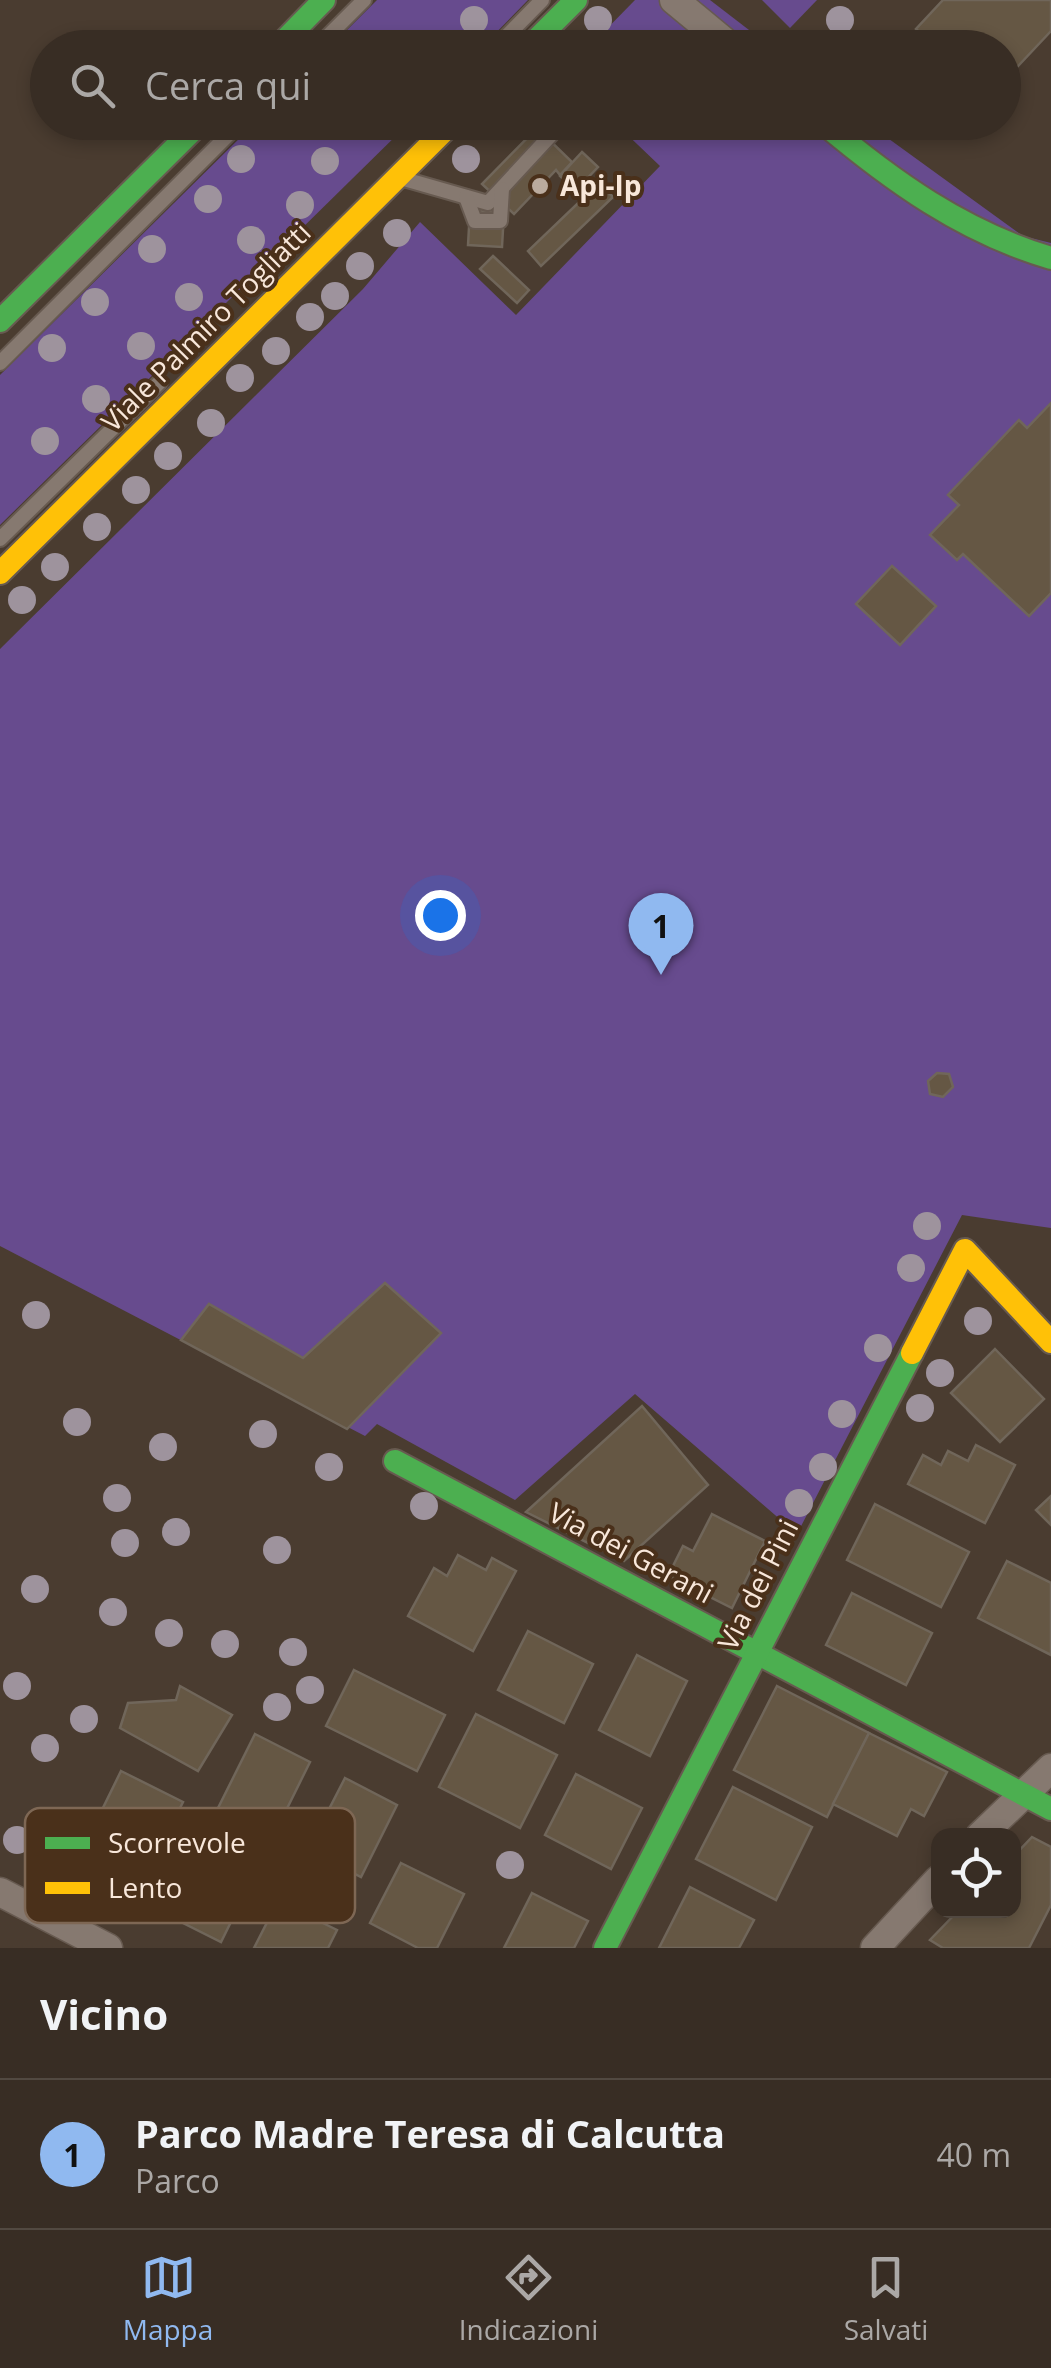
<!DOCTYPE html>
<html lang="it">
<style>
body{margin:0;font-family:"Open Sans",sans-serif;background:#433931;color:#f1f3f6}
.controls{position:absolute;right:30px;bottom:30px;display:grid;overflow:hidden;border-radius:20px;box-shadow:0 5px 15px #0003}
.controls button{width:90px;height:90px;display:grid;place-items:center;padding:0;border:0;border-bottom:2px solid #524941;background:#382d24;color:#f1f3f6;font:50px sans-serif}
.you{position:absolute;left:440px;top:915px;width:35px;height:35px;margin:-25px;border:8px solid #fff;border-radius:50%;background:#1a73e8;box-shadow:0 0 0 15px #1a73e833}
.badge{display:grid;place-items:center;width:65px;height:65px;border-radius:50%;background:#90b9f0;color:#111;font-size:32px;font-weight:700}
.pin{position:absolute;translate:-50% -82px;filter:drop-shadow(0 2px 5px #0008)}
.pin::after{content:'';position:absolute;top:52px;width:35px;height:30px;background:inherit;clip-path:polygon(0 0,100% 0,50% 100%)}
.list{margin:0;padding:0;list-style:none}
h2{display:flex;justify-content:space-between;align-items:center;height:130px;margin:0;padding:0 40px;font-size:42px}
h2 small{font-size:32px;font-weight:400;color:#aba8a6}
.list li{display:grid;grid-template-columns:65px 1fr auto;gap:30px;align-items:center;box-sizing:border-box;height:150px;padding:0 40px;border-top:2px solid #524941}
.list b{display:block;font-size:38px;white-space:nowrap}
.list p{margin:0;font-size:32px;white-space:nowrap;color:#aba8a6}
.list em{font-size:32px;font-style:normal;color:#aba8a6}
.icon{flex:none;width:55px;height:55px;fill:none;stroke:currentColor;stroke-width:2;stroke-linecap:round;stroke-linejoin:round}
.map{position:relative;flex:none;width:1051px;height:1948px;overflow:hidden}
.search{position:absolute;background:#382d24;box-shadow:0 5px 15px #0003;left:30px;right:30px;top:30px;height:110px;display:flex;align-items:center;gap:25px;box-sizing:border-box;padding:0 35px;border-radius:55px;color:#aba8a6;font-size:38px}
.sheet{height:280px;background:#382d24}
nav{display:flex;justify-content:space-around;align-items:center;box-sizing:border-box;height:140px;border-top:2px solid #524941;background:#382d24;font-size:28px;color:#aba8a6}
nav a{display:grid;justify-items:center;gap:5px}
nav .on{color:#90b9f0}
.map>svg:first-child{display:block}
.green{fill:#674b8e}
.building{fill:#655744;stroke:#70665a;stroke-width:2.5}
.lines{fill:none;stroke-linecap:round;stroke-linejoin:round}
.lane-casing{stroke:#675a50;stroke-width:18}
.street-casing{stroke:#675a50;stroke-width:31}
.fast-casing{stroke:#675a50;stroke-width:26}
.slow-casing{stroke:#675a50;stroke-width:26}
.lane{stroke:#867970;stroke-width:14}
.street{stroke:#867970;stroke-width:28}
.fast{stroke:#4caf50;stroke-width:22}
.slow{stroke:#ffc107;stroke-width:22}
.tree{fill:#9e939d}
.poi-dot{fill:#bbab9e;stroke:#4a301a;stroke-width:4}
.labels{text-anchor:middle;stroke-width:8;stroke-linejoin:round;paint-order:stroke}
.poi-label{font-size:28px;font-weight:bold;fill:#f8e7da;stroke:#4a301a;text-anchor:start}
.street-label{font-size:28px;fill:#f8e7da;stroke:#4a301a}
.key{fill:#4a301a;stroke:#7e6754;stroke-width:2.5}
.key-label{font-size:28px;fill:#f8e7da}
</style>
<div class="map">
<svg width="1051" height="1948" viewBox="0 0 1051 1948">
<rect width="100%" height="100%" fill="#4a3c30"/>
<g class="green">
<path d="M377,0H528L482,47H330Z"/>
<path d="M635,0H710L771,47L588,48Z"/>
<path d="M762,0H817L790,28Z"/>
<path d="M255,123H409L0,525V375Z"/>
<path d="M615,123H867L1023,236L1051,243V1228L962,1215L797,1534L635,1394L515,1500L377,1424L365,1436L0,1246V649L363,289L420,222L516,315L660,166Z"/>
</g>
<g class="building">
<path d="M943,0H1051V31L1004,81V48H936L916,29Z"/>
<path d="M537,128L572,162L560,175L556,170L514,214L482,184Z"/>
<path d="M582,152L598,167L575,191L560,176Z"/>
<path d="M599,183L613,197L541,266L528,251Z"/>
<path d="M470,210L504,212L502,247L468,245Z"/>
<path d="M493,256L529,290L517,303L480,269Z"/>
<path d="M1051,403V593L1029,616L963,554L957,560L930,535L959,505L948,495L1019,420L1027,428Z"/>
<path d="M892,566L936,606L900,645L856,604Z"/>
<path d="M937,1073L949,1074L953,1087L943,1097L930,1094L928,1081Z"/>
<path d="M385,1283L441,1333L347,1429L181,1340L209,1304L303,1358Z"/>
<path d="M995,1349L1044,1399L1000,1442L951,1393Z"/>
<path d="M642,1406L708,1485L624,1561L526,1512Z"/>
<path d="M976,1445L1015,1465L985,1523L908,1484L923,1455L941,1465L948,1451L968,1461Z"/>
<path d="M1051,1496V1525L1036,1510Z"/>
<path d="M875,1504L969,1552L941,1607L847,1560Z"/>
<path d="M712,1514L765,1541L732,1608L668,1576L683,1546L693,1551Z"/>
<path d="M458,1555L486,1570L492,1558L516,1571L473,1651L408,1616L434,1568L447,1576Z"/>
<path d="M1007,1561L1051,1583V1655L978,1618Z"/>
<path d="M852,1593L932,1633L906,1685L826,1645Z"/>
<path d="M528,1631L593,1664L564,1723L498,1690Z"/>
<path d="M637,1655L687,1681L650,1756L599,1730Z"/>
<path d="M354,1670L445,1715L417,1771L326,1726Z"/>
<path d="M180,1686L232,1715L198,1771L120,1728L128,1703L176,1700Z"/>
<path d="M777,1686L869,1733L827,1817L734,1770Z"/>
<path d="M476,1714L557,1755L520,1828L439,1787Z"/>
<path d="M869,1733L947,1772L924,1816L911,1809L897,1836L833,1804Z"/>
<path d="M255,1734L310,1762L221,1942L165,1914Z"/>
<path d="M121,1771L183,1802L137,1894L76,1863Z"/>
<path d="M576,1774L642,1808L611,1869L545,1835Z"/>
<path d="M345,1778L397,1805L361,1877L308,1850Z"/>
<path d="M733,1787L812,1827L776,1900L696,1859Z"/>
<path d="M1032,1837L1051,1847V1905L1029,1948H943L930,1940L959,1910H1014V1856Z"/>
<path d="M401,1863L464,1894L437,1948H418L370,1923Z"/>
<path d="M690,1887L754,1920L739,1948H659Z"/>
<path d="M532,1893L588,1921L574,1948H504Z"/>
<path d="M278,1901L337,1930L328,1948H254Z"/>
</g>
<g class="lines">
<defs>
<g id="lane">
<path d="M316,48L364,0"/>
<path d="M495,48L542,0"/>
<path d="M404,179L488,203L563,122"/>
<path d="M466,197L475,221H500L502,189"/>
<path d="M0,363L241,122"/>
<path d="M0,539L160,382"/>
</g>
<g id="street">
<path d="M674,0L732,48"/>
<path d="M980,1836L1051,1768"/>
<path d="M0,1892L108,1948"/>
<path d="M875,1948L938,1880"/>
</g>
<g id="fast">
<path d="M277,48L324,0"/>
<path d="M528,48L576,0"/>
<path d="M822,122C892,181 963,232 1051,258"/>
<path d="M0,321L201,122"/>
<path d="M395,1461L1051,1809"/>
<path d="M605,1948L912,1353"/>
</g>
<g id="slow">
<path d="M0,573L453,122"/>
<path d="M912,1353L965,1250L1051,1342"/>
</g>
</defs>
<use href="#lane" class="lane-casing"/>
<use href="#street" class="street-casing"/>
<use href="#fast" class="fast-casing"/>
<use href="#slow" class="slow-casing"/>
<use href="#lane" class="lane"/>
<use href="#street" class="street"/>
<use href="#fast" class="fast"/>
<use href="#slow" class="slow"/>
</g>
<g class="tree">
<circle cx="474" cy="20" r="14"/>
<circle cx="598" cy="20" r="14"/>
<circle cx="840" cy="20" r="14"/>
<circle cx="241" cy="159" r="14"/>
<circle cx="466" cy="159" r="14"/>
<circle cx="325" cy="161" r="14"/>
<circle cx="208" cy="199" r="14"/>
<circle cx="300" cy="205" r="14"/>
<circle cx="397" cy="233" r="14"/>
<circle cx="251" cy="240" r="14"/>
<circle cx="152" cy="249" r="14"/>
<circle cx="360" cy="266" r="14"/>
<circle cx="335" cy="296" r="14"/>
<circle cx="189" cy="297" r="14"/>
<circle cx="95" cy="302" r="14"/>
<circle cx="310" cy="317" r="14"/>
<circle cx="141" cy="346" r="14"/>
<circle cx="52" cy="348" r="14"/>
<circle cx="276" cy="351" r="14"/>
<circle cx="240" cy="378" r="14"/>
<circle cx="96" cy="399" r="14"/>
<circle cx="211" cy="423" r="14"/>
<circle cx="45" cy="441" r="14"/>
<circle cx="168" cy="456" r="14"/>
<circle cx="136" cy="490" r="14"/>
<circle cx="97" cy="527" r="14"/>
<circle cx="55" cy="567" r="14"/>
<circle cx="22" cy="600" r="14"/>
<circle cx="927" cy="1226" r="14"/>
<circle cx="911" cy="1268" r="14"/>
<circle cx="36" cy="1315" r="14"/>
<circle cx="978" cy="1321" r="14"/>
<circle cx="878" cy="1348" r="14"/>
<circle cx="940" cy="1373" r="14"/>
<circle cx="920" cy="1408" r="14"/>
<circle cx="842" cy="1414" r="14"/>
<circle cx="77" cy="1422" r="14"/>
<circle cx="263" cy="1434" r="14"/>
<circle cx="163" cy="1447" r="14"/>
<circle cx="329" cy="1467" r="14"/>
<circle cx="823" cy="1467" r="14"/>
<circle cx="117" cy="1498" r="14"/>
<circle cx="799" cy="1503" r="14"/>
<circle cx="424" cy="1506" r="14"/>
<circle cx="176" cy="1532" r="14"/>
<circle cx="125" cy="1543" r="14"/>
<circle cx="277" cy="1550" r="14"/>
<circle cx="35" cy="1589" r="14"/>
<circle cx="113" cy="1612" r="14"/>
<circle cx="169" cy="1633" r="14"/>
<circle cx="225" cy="1644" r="14"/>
<circle cx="293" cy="1652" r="14"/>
<circle cx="17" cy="1686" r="14"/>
<circle cx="310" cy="1690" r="14"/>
<circle cx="277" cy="1707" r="14"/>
<circle cx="84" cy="1719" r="14"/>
<circle cx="45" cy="1748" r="14"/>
<circle cx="17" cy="1840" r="14"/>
<circle cx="510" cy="1865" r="14"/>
</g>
<circle class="poi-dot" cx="540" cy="186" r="10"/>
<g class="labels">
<g class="poi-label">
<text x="560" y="196">Api-Ip</text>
</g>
<g class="street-label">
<text transform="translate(206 327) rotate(-45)" y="10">Viale Palmiro Togliatti</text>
<text transform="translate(631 1553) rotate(28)" y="10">Via dei Gerani</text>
<text transform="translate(758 1585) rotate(-63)" y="10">Via dei Pini</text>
</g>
</g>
<rect x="25" y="1808" width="330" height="115" rx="15" class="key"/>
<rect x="45" y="1837" width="45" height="12" fill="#4caf50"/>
<rect x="45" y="1882" width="45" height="12" fill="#ffc107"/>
<g class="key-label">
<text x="108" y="1853">Scorrevole</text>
<text x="108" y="1898">Lento</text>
</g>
</svg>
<div class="controls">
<button><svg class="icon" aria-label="locate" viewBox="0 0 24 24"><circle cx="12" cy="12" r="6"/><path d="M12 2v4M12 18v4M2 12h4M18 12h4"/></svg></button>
</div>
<div class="you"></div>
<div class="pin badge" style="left:661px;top:975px">1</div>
<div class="search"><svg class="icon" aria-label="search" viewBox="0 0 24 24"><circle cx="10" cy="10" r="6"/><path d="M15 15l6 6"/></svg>Cerca qui</div>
</div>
<section class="sheet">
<h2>Vicino<small></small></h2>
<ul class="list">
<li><span class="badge">1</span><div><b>Parco Madre Teresa di Calcutta</b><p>Parco</p></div><em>40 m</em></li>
</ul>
</section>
<nav>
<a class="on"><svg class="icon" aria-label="map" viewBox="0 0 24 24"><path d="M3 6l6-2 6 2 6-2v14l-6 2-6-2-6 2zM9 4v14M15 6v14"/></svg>Mappa</a>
<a><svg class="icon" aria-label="directions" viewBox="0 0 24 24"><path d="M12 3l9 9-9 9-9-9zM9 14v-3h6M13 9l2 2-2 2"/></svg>Indicazioni</a>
<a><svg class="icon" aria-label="saved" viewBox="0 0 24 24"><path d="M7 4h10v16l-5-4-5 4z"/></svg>Salvati</a>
</nav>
